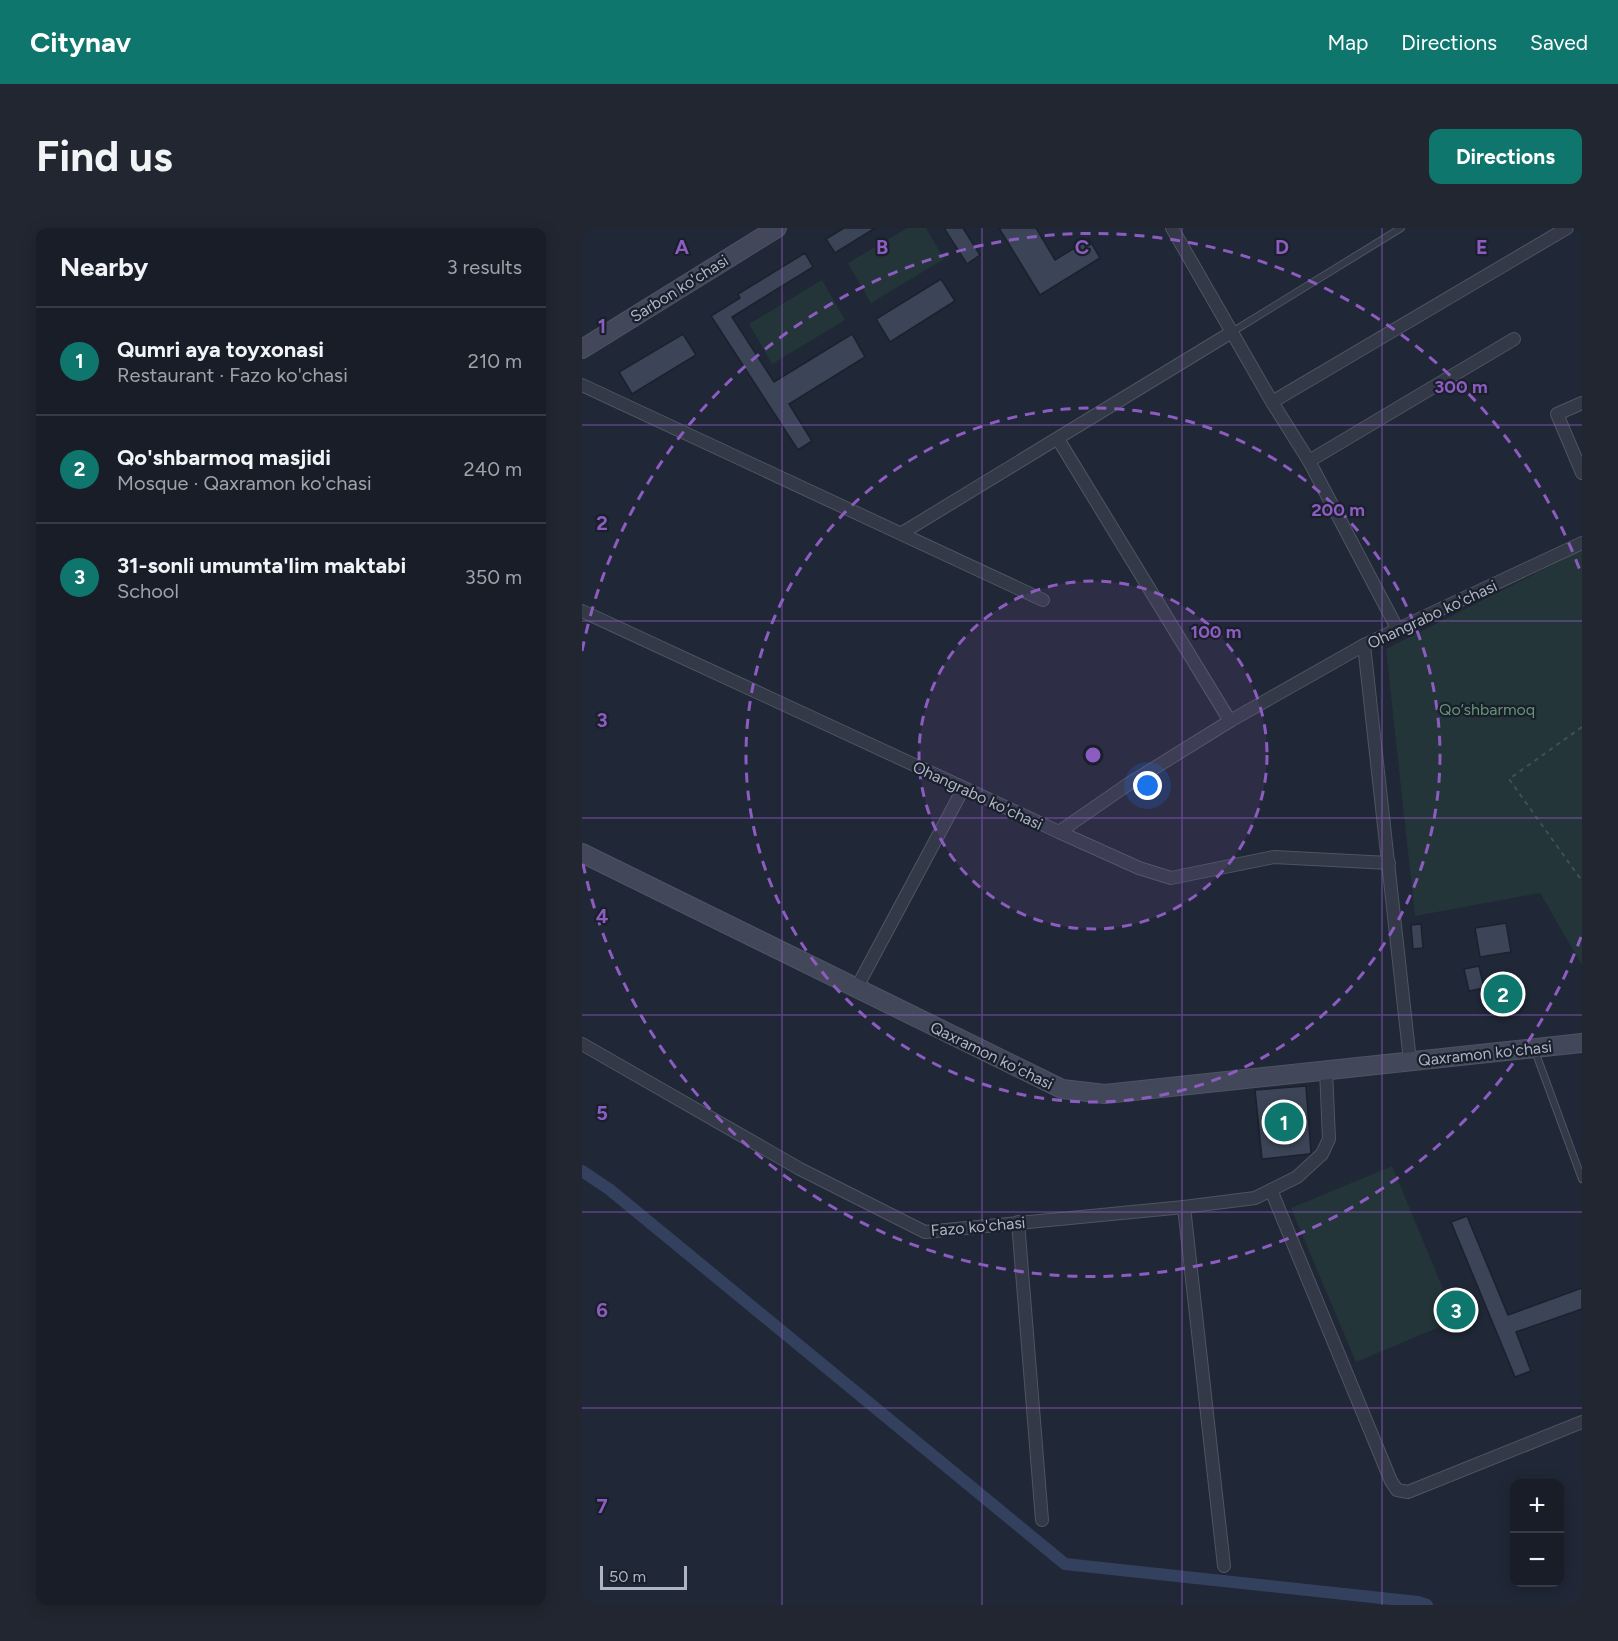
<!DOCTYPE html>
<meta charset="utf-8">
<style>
body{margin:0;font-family:Figtree,sans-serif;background:#212630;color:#f1f3f6}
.controls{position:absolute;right:18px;bottom:18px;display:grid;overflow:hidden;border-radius:12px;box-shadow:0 3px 15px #0003}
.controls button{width:54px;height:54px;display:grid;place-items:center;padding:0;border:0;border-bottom:2px solid #363b45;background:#181d28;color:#f1f3f6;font:30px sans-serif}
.scale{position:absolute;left:18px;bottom:15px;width:87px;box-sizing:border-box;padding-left:6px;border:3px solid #aeb4c4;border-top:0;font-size:16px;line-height:21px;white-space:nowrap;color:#aeb4c4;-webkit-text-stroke:4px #191f2b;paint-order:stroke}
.you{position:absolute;left:566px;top:558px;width:21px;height:21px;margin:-15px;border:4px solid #fff;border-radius:50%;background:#1a73e8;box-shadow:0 0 0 9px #1a73e833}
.badge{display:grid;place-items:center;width:39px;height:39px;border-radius:50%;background:#0f766e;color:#fff;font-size:20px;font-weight:700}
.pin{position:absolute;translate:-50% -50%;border:3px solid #fff;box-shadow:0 2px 6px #0006}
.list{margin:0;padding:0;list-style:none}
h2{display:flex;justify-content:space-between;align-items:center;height:78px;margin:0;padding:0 24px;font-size:26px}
h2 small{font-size:20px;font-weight:400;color:#9fa2a8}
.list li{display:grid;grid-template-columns:39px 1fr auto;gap:18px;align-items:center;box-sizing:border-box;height:108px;padding:0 24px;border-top:2px solid #363b45}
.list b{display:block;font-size:22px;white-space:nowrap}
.list p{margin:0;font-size:20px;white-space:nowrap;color:#9fa2a8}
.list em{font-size:20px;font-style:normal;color:#9fa2a8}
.map{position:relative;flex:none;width:1000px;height:1377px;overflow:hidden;border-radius:12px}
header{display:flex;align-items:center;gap:36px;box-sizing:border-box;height:84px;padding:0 30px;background:#0f766e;color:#fff}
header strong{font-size:28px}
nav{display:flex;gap:33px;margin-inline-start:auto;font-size:21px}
.intro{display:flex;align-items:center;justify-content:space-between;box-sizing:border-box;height:144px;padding:0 36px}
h1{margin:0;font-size:42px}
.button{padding:15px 27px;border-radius:12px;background:#0f766e;color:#fff;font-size:21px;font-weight:700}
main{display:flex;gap:36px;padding:0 36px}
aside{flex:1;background:#181d28;border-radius:12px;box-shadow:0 3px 15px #0003}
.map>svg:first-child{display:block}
.green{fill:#233539}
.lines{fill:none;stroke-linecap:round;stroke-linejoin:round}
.canal{stroke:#34415e;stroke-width:12}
.building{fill:#3c4557;stroke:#1b212d;stroke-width:1.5}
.lane-casing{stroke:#4e5462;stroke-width:8}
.street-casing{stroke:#4e5462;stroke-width:14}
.secondary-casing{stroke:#4e5462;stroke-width:20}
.path{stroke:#3f5055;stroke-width:2;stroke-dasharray:4.5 4.5;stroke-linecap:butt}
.lane{stroke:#333947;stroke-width:6}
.street{stroke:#333947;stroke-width:12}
.secondary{stroke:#42485a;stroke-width:18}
.grid{fill:none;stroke:#8d5cc1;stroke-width:1.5;stroke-opacity:0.55}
.ring{fill:none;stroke:#8d5cc1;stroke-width:3;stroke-dasharray:10 8}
.labels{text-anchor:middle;stroke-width:4.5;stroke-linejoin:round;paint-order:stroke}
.street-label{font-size:16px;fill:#aeb4c4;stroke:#191f2b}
.park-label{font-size:16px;fill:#669475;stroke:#191f2b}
.grid-label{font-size:20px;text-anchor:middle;font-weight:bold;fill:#8d5cc1;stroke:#191f2b;stroke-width:4.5;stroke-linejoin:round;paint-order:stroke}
.centre{fill:#8d5cc1;stroke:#191f2b;stroke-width:3}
.ring-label{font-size:18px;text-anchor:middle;font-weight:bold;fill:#8d5cc1;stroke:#191f2b;stroke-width:4.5;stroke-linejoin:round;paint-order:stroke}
</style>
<header>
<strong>Citynav</strong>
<nav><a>Map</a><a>Directions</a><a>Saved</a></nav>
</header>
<div class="intro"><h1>Find us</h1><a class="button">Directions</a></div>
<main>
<aside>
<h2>Nearby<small>3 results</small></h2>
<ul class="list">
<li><span class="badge">1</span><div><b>Qumri aya toyxonasi</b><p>Restaurant · Fazo ko'chasi</p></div><em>210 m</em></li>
<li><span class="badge">2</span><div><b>Qo'shbarmoq masjidi</b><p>Mosque · Qaxramon ko'chasi</p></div><em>240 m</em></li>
<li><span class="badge">3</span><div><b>31-sonli umumta'lim maktabi</b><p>School</p></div><em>350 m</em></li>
</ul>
</aside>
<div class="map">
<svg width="1000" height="1377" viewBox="0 0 1000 1377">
<rect width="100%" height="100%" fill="#202736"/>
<g class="green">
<path d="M325,0H344L362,31L289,75L266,35Z"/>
<path d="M240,52L263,92L190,136L167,96Z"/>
<path d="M1000,322V737L958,665L833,688L804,421Z"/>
<path d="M810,938L874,1092L774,1134L709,980Z"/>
</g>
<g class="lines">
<path class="canal" d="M0,943L27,961L483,1336L836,1374L845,1377"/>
</g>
<g class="building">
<path d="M262,0H293L253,25L244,11Z"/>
<path d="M362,0H381L398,27L385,36Z"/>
<path d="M417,0H454L473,32L507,11L518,30L458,67Z"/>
<path d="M223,25L231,39L150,89L192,154L270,106L283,129L207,176L230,213L216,222L129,88L158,70L156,66Z"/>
<path d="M359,51L373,73L308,114L294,91Z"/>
<path d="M101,106L114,127L50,166L37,144Z"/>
<path d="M924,695L929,724L898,729L893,700Z"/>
<path d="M839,696L841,720L831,721L829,697Z"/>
<path d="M897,738L902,760L887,763L882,741Z"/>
<path d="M724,858L729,925L727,926L680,931L673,862Z"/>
<path d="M885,988L926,1087L1000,1060V1081L934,1104L949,1143L933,1149L869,994Z"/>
</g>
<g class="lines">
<defs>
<g id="lane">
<path d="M650,104L819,0"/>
<path d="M953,823L1000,951"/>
</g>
<g id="street">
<path d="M590,0L690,174L727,233L816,402"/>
<path d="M0,157L461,372"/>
<path d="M690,174L985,0"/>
<path d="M1000,175L975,186L1000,245"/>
<path d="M476,211L648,493"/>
<path d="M727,233L932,111"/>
<path d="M320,305L650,104"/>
<path d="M0,383L477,604L545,557L648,493L782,417L1000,315"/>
<path d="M782,417L828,833"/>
<path d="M477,604L557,640L589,650L692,629L807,635"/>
<path d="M274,761L381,561"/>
<path d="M0,816L218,941L343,1004L602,979L673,970L715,949L740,926L747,911L744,842"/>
<path d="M689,962L809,1253L815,1262L826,1264L1000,1194"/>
<path d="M602,979L642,1338"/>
<path d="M436,994L460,1292"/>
</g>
<g id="secondary">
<path d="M0,121L195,0"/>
<path d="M0,625L480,861L523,866L1000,815"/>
</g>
</defs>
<use href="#lane" class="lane-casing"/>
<use href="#street" class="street-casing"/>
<use href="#secondary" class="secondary-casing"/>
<path class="path" d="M1000,499L927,551L1000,653"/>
<use href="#lane" class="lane"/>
<use href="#street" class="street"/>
<use href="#secondary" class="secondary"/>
</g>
<path class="grid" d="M200,0V1377M400,0V1377M600,0V1377M800,0V1377M0,197H1000M0,393H1000M0,590H1000M0,787H1000M0,984H1000M0,1180H1000"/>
<circle cx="511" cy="527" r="174" fill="#8d5cc1" fill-opacity=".12"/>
<g class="ring">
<circle cx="511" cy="527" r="174"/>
<circle cx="511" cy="527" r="347"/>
<path d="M999 709A521 521 0 0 1 0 631M0 423A521 521 0 0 1 999 345"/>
</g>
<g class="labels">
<g class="street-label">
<text transform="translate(97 60) rotate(-32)" y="6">Sarbon ko'chasi</text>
<text transform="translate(850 386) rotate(-25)" y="6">Ohangrabo ko'chasi</text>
<text transform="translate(396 567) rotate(25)" y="6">Ohangrabo ko'chasi</text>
<text transform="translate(903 825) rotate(-6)" y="6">Qaxramon ko'chasi</text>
<text transform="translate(410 827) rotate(26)" y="6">Qaxramon ko'chasi</text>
<text transform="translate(396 998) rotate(-5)" y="6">Fazo ko'chasi</text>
</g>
<g class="park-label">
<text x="905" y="487">Qo‘shbarmoq</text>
</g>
</g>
<g class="grid-label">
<text x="100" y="26">A</text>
<text x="300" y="26">B</text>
<text x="500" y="26">C</text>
<text x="700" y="26">D</text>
<text x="900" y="26">E</text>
<text x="20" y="105">1</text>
<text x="20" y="302">2</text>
<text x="20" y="499">3</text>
<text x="20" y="695">4</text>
<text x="20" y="892">5</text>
<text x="20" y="1089">6</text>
<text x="20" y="1285">7</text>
</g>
<circle cx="511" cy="527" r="9" class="centre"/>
<g class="ring-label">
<text x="879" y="165">300 m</text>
<text x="756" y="288">200 m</text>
<text x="634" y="410">100 m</text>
</g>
</svg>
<div class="controls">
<button>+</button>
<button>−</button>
</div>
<div class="scale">50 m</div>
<div class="you"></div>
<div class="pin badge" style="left:702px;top:894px">1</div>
<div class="pin badge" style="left:921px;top:766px">2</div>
<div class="pin badge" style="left:874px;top:1082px">3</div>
</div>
</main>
